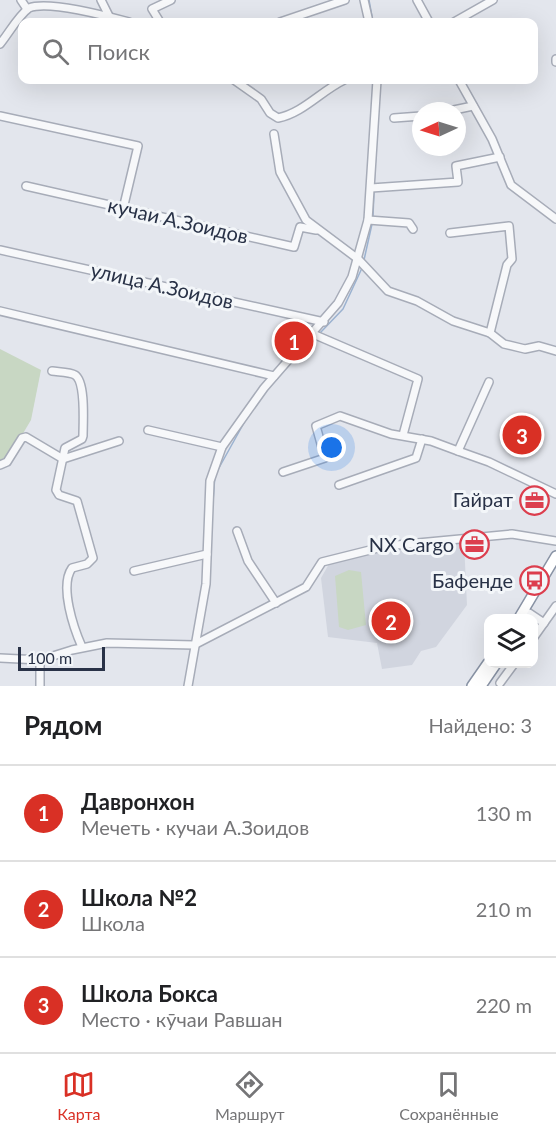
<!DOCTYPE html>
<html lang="ru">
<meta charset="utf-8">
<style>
body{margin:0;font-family:Lato,sans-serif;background:#f6f6f6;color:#202124}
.controls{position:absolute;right:18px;bottom:18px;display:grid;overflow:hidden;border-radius:12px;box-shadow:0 6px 24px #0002}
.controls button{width:54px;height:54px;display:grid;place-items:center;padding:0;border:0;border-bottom:2px solid #e0e0e0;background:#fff;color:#202124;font:30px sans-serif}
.compass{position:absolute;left:412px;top:102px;width:54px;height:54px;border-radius:50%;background:#fff;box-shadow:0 6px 24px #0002;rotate:266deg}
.scale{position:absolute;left:18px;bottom:15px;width:87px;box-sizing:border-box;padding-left:6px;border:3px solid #293247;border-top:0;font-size:16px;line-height:21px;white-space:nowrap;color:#293247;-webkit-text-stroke:4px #f3f6f9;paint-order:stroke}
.you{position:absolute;left:332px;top:448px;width:21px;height:21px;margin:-15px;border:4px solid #fff;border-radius:50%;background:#1a73e8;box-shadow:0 0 0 9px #1a73e833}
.badge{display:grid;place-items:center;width:39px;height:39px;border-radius:50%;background:#d93025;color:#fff;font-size:20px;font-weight:700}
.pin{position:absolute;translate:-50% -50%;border:3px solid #fff;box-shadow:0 2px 6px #0006}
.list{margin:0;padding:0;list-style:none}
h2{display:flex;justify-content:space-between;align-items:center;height:78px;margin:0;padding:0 24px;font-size:26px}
h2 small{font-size:20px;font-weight:400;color:#757577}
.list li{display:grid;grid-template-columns:39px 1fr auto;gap:18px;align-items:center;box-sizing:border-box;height:96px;padding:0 24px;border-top:2px solid #e0e0e0}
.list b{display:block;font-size:22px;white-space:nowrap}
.list p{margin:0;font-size:20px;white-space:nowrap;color:#757577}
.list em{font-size:20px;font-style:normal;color:#757577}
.icon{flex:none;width:33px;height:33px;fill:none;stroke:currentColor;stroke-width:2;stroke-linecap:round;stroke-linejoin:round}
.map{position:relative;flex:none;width:556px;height:686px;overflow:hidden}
.search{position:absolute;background:#fff;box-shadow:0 6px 24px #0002;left:18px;right:18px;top:18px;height:66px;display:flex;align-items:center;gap:15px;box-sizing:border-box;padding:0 21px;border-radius:12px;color:#757577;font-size:22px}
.sheet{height:366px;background:#fff}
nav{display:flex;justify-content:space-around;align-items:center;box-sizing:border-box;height:84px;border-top:2px solid #e0e0e0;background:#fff;font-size:16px;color:#757577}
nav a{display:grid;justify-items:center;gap:3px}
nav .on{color:#d93025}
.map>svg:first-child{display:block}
.built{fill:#d1d5df}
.green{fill:#c8d7c3}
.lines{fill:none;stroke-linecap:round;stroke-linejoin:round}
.stream{stroke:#9bb2d0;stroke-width:1.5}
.minor-casing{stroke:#a7acb8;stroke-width:10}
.highway-casing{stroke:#8993a5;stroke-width:12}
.minor{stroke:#f7f8fa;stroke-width:7}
.highway{stroke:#fff;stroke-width:9}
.labels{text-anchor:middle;stroke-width:6;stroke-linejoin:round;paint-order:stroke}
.street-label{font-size:20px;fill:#293247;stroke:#f3f6f9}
.poi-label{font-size:20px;fill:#293247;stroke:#f3f6f9;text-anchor:end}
</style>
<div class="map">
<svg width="556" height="686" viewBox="0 0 556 686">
<rect width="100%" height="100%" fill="#e3e6ed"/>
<path class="built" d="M464,542L467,605L436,647L421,651L412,665L382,669L377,643L328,637L321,578L329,564L394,547Z"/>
<g class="green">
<path d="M0,349L41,370L31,420L6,462L0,464Z"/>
<path d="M349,570L361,572L366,625L348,630L339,627L335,576Z"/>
</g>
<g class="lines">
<g class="stream">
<path d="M369,0L373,22"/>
<path d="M374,186L380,80"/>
<path d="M373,216L374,191"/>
<path d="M364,260L372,224"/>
<path d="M320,333L343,309L362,268"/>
<path d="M288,365L315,339"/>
<path d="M213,501L215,475L245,421"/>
</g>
<defs>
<g id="minor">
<path d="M21,0L27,9"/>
<path d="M101,0L110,18"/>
<path d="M364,0L369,22"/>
<path d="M417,0L429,22"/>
<path d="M160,22L152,9L171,0"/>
<path d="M280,22L345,0"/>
<path d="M454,22L493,0"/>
<path d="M0,44C9,33 18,16 29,8C48,0 107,16 129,22"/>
<path d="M556,59V62"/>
<path d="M234,80L261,99L270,113L278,118C303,113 321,91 344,80"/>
<path d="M459,80L492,139L511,185L556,219"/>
<path d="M449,111L473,106"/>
<path d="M0,116L138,146L123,209"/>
<path d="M394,118L421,116"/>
<path d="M274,134L280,172L306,220L358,259L388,291L417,301L453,321L490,333L504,344L525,349L539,346L556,351"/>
<path d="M26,186L294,247L300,227L316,230"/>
<path d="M371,188L458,182L456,166L500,157"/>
<path d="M368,220L409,223L413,229"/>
<path d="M450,233L509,226L512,259L507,265L490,333"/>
<path d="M0,250L324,322"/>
<path d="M0,311L274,376"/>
<path d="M313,334L418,379L403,435"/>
<path d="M52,371C58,372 70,372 75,375C86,382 83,423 83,436L82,439L65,448L56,490L59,495L77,501L93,558L87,564L72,568C59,586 74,629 82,647"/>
<path d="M148,430L222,447"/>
<path d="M458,451L489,382"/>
<path d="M0,465L7,462L22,438L26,437L63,459L119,441"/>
<path d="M283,472L325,458L316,426L340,416L391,434L431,441L458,451L489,462L556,494"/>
<path d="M339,485L416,458L422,439"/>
<path d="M237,531L248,561L276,603"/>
<path d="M134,571L207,554"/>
<path d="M529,613L544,623"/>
<path d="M534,637L556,606"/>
<path d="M0,658L40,660L72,650L107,643L194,645L306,587L322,562L386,546L512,534L556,541"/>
<path d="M500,683L514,664"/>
<path d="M40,686V660"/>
<path d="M188,686L206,584L210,481L222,447L264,388L338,303L352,277L368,220L377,80"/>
</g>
<g id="highway">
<path d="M519,618L556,556"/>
<path d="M472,686L488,663"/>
<path d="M481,686L496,664"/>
</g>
</defs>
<use href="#minor" class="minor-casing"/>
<use href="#highway" class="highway-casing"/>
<use href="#minor" class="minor"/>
<use href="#highway" class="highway"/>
</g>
<defs>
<symbol id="office-ring" viewBox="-11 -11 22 22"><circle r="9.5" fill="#f3f6f9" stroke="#dc3e4e" stroke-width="1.5"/><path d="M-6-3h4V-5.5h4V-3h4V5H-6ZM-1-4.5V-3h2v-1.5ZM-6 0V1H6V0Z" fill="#dc3e4e"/></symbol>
<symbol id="bus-ring" viewBox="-11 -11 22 22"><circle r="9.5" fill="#f3f6f9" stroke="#dc3e4e" stroke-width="1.5"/><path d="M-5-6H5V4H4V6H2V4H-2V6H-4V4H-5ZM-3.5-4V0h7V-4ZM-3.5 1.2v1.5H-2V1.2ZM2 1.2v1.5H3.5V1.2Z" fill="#dc3e4e"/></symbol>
</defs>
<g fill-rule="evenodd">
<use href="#office-ring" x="518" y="484" width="33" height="33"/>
<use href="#office-ring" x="458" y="528" width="33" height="33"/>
<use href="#bus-ring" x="518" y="564" width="33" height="33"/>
</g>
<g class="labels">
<g class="street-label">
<text transform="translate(178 221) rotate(13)" y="7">кучаи А.Зоидов</text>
<text transform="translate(162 286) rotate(13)" y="7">улица А.Зоидов</text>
</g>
<g class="poi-label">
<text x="513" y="507">Гайрат</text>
<text x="454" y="552">NX Cargo</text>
<text x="513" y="588">Бафенде</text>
</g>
</g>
</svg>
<div class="controls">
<button><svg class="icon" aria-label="layers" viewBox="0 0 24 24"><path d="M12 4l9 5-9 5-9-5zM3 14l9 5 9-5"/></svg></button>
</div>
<svg class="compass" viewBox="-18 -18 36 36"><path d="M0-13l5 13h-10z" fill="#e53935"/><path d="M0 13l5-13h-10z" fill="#757577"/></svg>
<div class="scale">100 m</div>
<div class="you"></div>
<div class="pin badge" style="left:294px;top:341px">1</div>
<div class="pin badge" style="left:391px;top:621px">2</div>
<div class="pin badge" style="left:522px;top:435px">3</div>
<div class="search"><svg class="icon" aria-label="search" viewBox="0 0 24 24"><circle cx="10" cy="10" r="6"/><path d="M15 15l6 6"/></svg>Поиск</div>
</div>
<section class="sheet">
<h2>Рядом<small>Найдено: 3</small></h2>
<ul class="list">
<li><span class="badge">1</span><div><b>Давронхон</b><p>Мечеть · кучаи А.Зоидов</p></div><em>130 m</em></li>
<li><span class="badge">2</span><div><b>Школа №2</b><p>Школа</p></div><em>210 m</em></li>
<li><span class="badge">3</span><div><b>Школа Бокса</b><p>Место · кӯчаи Равшан</p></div><em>220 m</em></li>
</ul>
</section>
<nav>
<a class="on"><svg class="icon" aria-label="map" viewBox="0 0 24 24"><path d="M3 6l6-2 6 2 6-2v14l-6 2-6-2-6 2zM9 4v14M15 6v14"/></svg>Карта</a>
<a><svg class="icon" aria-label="directions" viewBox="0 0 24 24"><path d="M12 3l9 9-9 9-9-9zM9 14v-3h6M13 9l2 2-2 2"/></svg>Маршрут</a>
<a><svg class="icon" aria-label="saved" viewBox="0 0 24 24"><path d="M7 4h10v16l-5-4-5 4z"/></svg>Сохранённые</a>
</nav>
